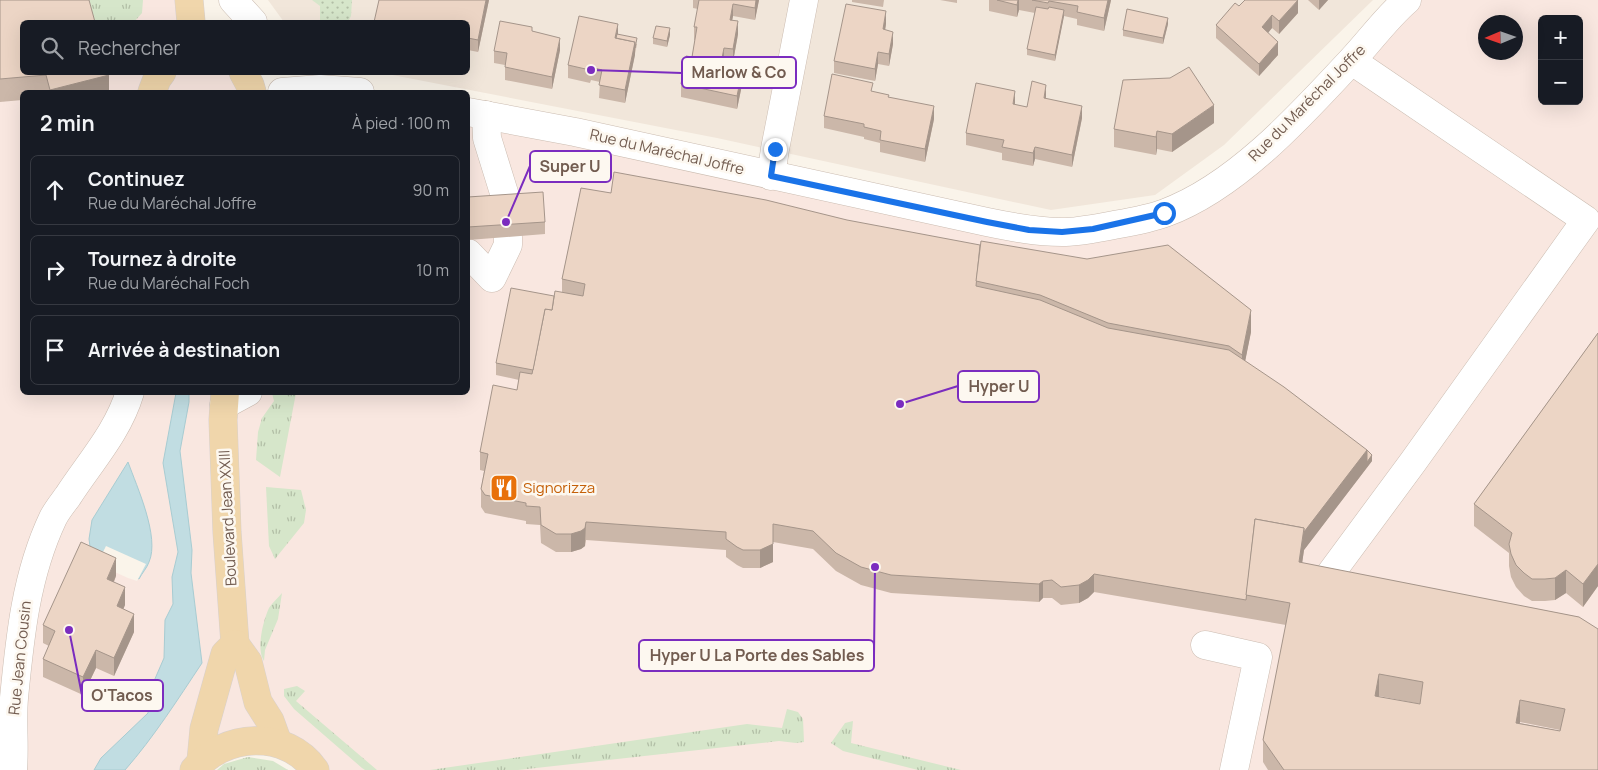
<!DOCTYPE html>
<html lang="fr">
<meta charset="utf-8">
<style>
body{margin:0;font-family:Manrope,sans-serif;background:#20242c;color:#f1f3f6}
.controls{position:absolute;right:15px;top:15px;display:grid;overflow:hidden;border-radius:8px;box-shadow:0 5px 20px #0002}
.controls button{width:45px;height:45px;display:grid;place-items:center;padding:0;border:0;border-bottom:1px solid #363941;background:#171b24;color:#f1f3f6;font:25px sans-serif}
.compass{position:absolute;left:1478px;top:15px;width:45px;height:45px;border-radius:50%;background:#171b24;box-shadow:0 5px 20px #0002;rotate:268deg}
.stop{position:absolute;width:15px;height:15px;margin:-11px;border:4px solid #1a73e8;border-radius:50%;background:#fff}
.stop.end{background:#1a73e8;border-color:#fff;box-shadow:0 1px 5px #0008}
.list{margin:0;padding:0;list-style:none}
h2{display:flex;justify-content:space-between;align-items:center;height:65px;margin:0;padding:0 20px;font-size:21px}
h2 small{font-size:16px;font-weight:400;color:#9ea1a6}
.list li{display:grid;grid-template-columns:32px 1fr auto;gap:15px;align-items:center;box-sizing:border-box;height:70px;margin:0 10px 10px;padding:0 10px;border:1px solid #363941;border-radius:8px}
.list b{display:block;font-size:19px;white-space:nowrap}
.list p{margin:0;font-size:16px;white-space:nowrap;color:#9ea1a6}
.list em{font-size:16px;font-style:normal;color:#9ea1a6}
.icon{flex:none;width:28px;height:28px;fill:none;stroke:currentColor;stroke-width:2;stroke-linecap:round;stroke-linejoin:round}
.map{position:relative;flex:none;width:1598px;height:770px;overflow:hidden}
.search{position:absolute;background:#171b24;box-shadow:0 5px 20px #0002;left:20px;top:20px;width:450px;height:55px;display:flex;align-items:center;gap:12px;box-sizing:border-box;padding:0 18px;border-radius:8px;color:#9ea1a6;font-size:19px}
.panel{position:absolute;background:#171b24;box-shadow:0 5px 20px #0002;left:20px;top:90px;width:450px;height:305px;border-radius:8px}
.map>svg:first-child{display:block}
.residential{fill:#f1e6da}
.commercial{fill:#f9e7e0;fill-rule:evenodd}
.grass{fill:url(#grass-tufts)}
.park{fill:url(#park-dots)}
.water{fill:#c1dde2;stroke:#a8ccd2}
.pier{fill:#faf4ea}
.lines{fill:none;stroke-linecap:round;stroke-linejoin:round}
.minor-casing{stroke:#cbbcb1;stroke-width:29}
.major-casing{stroke:#d8d1ce;stroke-width:29}
.minor{stroke:#fff;stroke-width:28}
.major{stroke:#f0d6ab;stroke-width:28}
.wall{fill:#cbb7a9;fill-rule:evenodd}
.shaded-wall{fill:#a5958a}
.building{fill:#ecd5c5;stroke:#a5958a;fill-rule:evenodd}
.route{stroke:#1a73e8;stroke-width:6}
.labels{text-anchor:middle;stroke-width:5;stroke-linejoin:round;paint-order:stroke}
.street-label{font-size:15px;fill:#725c50;stroke:#fdf8f0}
.food-label{font-size:15px;fill:#c56008;stroke:#fdf8f0;text-anchor:start}
.leader{fill:none;stroke:#7b2cbf;stroke-width:2}
.callout-dot{fill:#7b2cbf;stroke:#fdf8f0;stroke-width:2}
.callout{fill:#fdf8f0;stroke:#7b2cbf;stroke-width:2}
.callout-label{font-size:16px;text-anchor:middle;font-weight:bold;fill:#725c50}
</style>
<div class="map">
<svg width="1598" height="770" viewBox="0 0 1598 770">
<defs>
<pattern id="grass-tufts" width="24" height="20" patternUnits="userSpaceOnUse" patternTransform="scale(1.25)"><rect width="24" height="20" fill="#d6e6ca"/><path d="M3 7l-1-3M5 7V3M7 7l1-3M15 17l-1-3M17 17v-4M19 17l1-3" fill="none" stroke="#b2bea6"/></pattern>
<pattern id="park-dots" width="8" height="8" patternUnits="userSpaceOnUse" patternTransform="scale(1.25)"><rect width="8" height="8" fill="#d6e6ca"/><path d="M2 2h.1M6 6h.1" fill="none" stroke="#b2bea6" stroke-width="1.8" stroke-linecap="round"/></pattern>
</defs>
<rect width="100%" height="100%" fill="#faf4ea"/>
<path class="residential" d="M268,0H1373L1224,145L1155,195L1051,210L717,138L382,73L468,72V22H284Z"/>
<path class="commercial" d="M0,0H190L191,22H22V72L242,73L252,92H22V392H468V112L1029,230L1186,204L1407,0H1598V770H315L278,743L194,770H0ZM1542,19H1579V101H1542ZM1486,22H1516V52H1486Z"/>
<g class="grass">
<path d="M89,0H143L142,13L134,22H94Z"/>
<path d="M272,393H296L280,477L256,460L258,432L262,418L274,401Z"/>
<path d="M266,487L301,490L306,510L304,523L275,559L269,546Z"/>
<path d="M282,593L278,619L265,650L264,661C256,649 263,621 269,608C272,603 278,598 282,593Z"/>
<path d="M297,686L305,691L296,701L377,770H365L362,768L294,709L284,696V689Z"/>
<path d="M787,709L798,712L803,719L804,742L796,743L779,741L518,770H430L747,724L782,728Z"/>
<path d="M853,721L851,743L961,770H918L843,751L831,743L845,723Z"/>
<path d="M248,757L273,761L288,770H217L224,764Z"/>
</g>
<path class="park" d="M312,0H352L351,16L348,22H320V6Z"/>
<g class="water">
<path d="M176,393H189V402L180,451L192,550L191,573L202,663C178,699 154,737 125,770H94L101,758L148,713L151,688L164,658L165,620L173,604L172,577L178,552L163,463Z"/>
<path d="M128,462C137,487 160,537 149,562C147,568 142,573 139,579L91,554L89,539L92,520Z"/>
</g>
<path class="pier" d="M106,546L146,564L137,581L128,578L93,562L100,558Z"/>
<g class="lines">
<defs>
<g id="minor">
<path d="M233,0L253,22"/>
<path d="M282,92L320,89L360,92"/>
<path d="M468,112L575,132L987,222C1011,227 1036,232 1062,232C1079,232 1097,228 1114,225C1131,222 1149,219 1165,213C1236,187 1301,115 1351,61C1370,41 1386,18 1407,0"/>
<path d="M486,115L487,138L505,196L506,207"/>
<path d="M771,176L775,149L804,0"/>
<path d="M468,253L492,278L508,245V237"/>
<path d="M224,405L248,392"/>
<path d="M1313,600L1314,596L1413,462L1586,220L1352,61"/>
<path d="M1205,645L1258,657L1234,770"/>
<path d="M13,770C15,746 12,722 14,698C20,636 26,575 53,518C57,510 63,503 68,496C90,462 118,432 130,392"/>
</g>
<g id="major">
<path d="M189,0L191,22"/>
<path d="M243,72L250,85L252,92"/>
<path d="M152,92L157,79L162,72"/>
<path d="M225,392L223,420L227,532L235,644"/>
<path d="M235,644L248,662L258,702L270,721L278,743"/>
<path d="M201,761L204,729L225,654L235,644"/>
<path d="M194,770C224,733 286,729 315,770"/>
</g>
</defs>
<use href="#minor" class="minor-casing"/>
<use href="#major" class="major-casing"/>
<use href="#minor" class="minor"/>
<use href="#major" class="major"/>
</g>
<g class="wall">
<path d="M0,0L108,72L109,92H22V100L0,102Z"/>
<path d="M489,0L478,52L468,50V22Z"/>
<path d="M693,0H759L755,20L733,16L732,20L738,34L733,62L724,60L723,63L743,80L737,109L681,97V84L692,57L695,40H694V27L698,9L693,8Z"/>
<path d="M852,0H884L883,7L852,2Z"/>
<path d="M940,0H957V3Z"/>
<path d="M989,0H1111L1104,31L1077,25V19L1064,16L1055,61L1027,55V49L1035,13L1019,10L1017,17L989,11Z"/>
<path d="M1308,0H1328L1319,10Z"/>
<path d="M1239,6L1298,13L1279,34L1272,28L1268,33L1278,55L1259,76L1216,38V25Z"/>
<path d="M886,24L885,30L893,44L889,66L878,64L875,81L834,73V61Z"/>
<path d="M1168,24L1163,44L1123,36V30Z"/>
<path d="M532,32L560,50L552,89L505,80V65L494,63V51Z"/>
<path d="M618,34L637,44L625,103L599,98L600,82L591,80L590,83L568,78V65Z"/>
<path d="M670,35L667,47L653,44V38Z"/>
<path d="M873,92L889,97L934,119L925,162L880,152V143L864,139V137L824,128V116Z"/>
<path d="M1046,98L1082,118L1072,167L1035,159L1033,166L1002,160V153L966,145V133L1015,105L1027,107Z"/>
<path d="M1214,123L1172,152L1157,149L1156,155L1114,147V129Z"/>
<path d="M581,188L1251,332L1245,361L1372,461L1304,550L1302,563L1579,617L1598,770H1268L1263,762V740L1286,625L1094,592L1088,598L1079,603L1061,605L1052,598H1043L1039,602L891,593L861,585L836,571L813,549L773,542V562L760,568H743L737,565L726,557V550L586,540L585,546L581,549L571,552H556L541,543L540,525L526,524V521L485,513L481,507V489L484,471L480,470V452L517,390L519,380L496,375V363L554,296L562,292V279ZM1379,696L1420,704L1379,697ZM1520,722L1560,730V731L1520,723Z"/>
<path d="M468,197L545,222V234L468,240Z"/>
<path d="M1598,333V586L1583,607L1566,593L1555,600L1545,601H1532L1524,596L1516,587L1511,577L1509,566V553L1474,526V504Z"/>
<path d="M116,576L114,582L125,605L123,609L134,632L114,676L96,668L83,695L43,677V659L49,646L43,643V625Z"/>
</g>
<g class="shaded-wall">
<path d="M486,0H489L478,52V40Z"/>
<path d="M756,0H759L755,20V8Z"/>
<path d="M1018,0H1019V10L1017,17V5Z"/>
<path d="M1108,0H1111L1104,31V18Z"/>
<path d="M1298,0V13L1279,34V21Z"/>
<path d="M1319,0H1328L1319,10Z"/>
<path d="M733,4V16L730,32V20Z"/>
<path d="M1064,10V16L1055,61V55Z"/>
<path d="M886,11V24L883,42V29Z"/>
<path d="M1272,15V28L1262,40V27Z"/>
<path d="M1168,18V24L1163,44V38Z"/>
<path d="M738,21V34L733,62V49Z"/>
<path d="M618,24V37L616,44L615,38Z"/>
<path d="M670,28V35L667,47V41Z"/>
<path d="M893,32V44L889,66V54Z"/>
<path d="M560,38V50L552,89V77Z"/>
<path d="M635,42V55L625,103V90Z"/>
<path d="M1278,42V55L1259,76V64Z"/>
<path d="M724,48V60L721,76V63Z"/>
<path d="M878,52V64L875,81V69Z"/>
<path d="M743,67V80L737,109V96Z"/>
<path d="M109,75V92H50V90Z"/>
<path d="M1046,85V97L1044,110V98Z"/>
<path d="M1015,91V103L1013,117V104Z"/>
<path d="M1214,105V123L1172,152V134Z"/>
<path d="M934,106V119L925,162V149Z"/>
<path d="M1082,106V118L1072,167V155Z"/>
<path d="M1157,131V149L1156,155V137Z"/>
<path d="M1035,147V159L1033,166V153Z"/>
<path d="M1251,310V332L1242,377V355Z"/>
<path d="M1367,450L1372,455V461L1304,550L1299,585V562L1304,528Z"/>
<path d="M586,522L585,546L581,549L571,552V534Z"/>
<path d="M773,524V562L760,568V550Z"/>
<path d="M116,558V576L107,597V579Z"/>
<path d="M1598,564V586L1583,607V584Z"/>
<path d="M1566,570V593L1555,600V578Z"/>
<path d="M1094,574V592L1088,598L1079,603V585Z"/>
<path d="M1043,581V598L1039,602V584Z"/>
<path d="M125,587V605L117,624V606Z"/>
<path d="M134,614V632L114,676V658Z"/>
<path d="M96,650V668L83,695V677Z"/>
<path d="M1379,674V696L1375,718V696Z"/>
<path d="M1520,700V722L1516,745V723Z"/>
</g>
<g class="building">
<path d="M0,0H89L95,22H22V72H108L109,75L50,90L46,75L0,79Z"/>
<path d="M379,0H486L478,40L468,38V22H374Z"/>
<path d="M699,0H756L755,8L733,4L730,20L738,21L733,49L724,48L721,63L743,67L737,96L681,84L686,56L692,57L697,27H694Z"/>
<path d="M997,0H1018L1017,5Z"/>
<path d="M1032,0H1108L1104,18L1077,12L1078,6L1049,1L1048,3Z"/>
<path d="M1245,0H1298L1279,21L1272,15L1262,27L1278,42L1259,64L1216,25L1235,3L1239,6Z"/>
<path d="M846,4L886,11L883,29L893,32L889,54L878,52L875,69L834,61Z"/>
<path d="M1036,7L1048,9L1049,7L1064,10L1055,55L1027,49Z"/>
<path d="M1127,9L1168,18L1163,38L1123,30Z"/>
<path d="M579,16L618,24L615,38L635,42L625,90L599,85L602,70L591,67L590,70L568,65Z"/>
<path d="M500,21L532,27V31L560,38L552,77L505,67L507,53L494,51Z"/>
<path d="M656,26L670,28L667,41L653,38Z"/>
<path d="M617,34L637,38L635,48V42L616,38Z"/>
<path d="M1189,67L1214,105L1172,134L1157,131L1156,137L1114,129L1123,80L1170,78Z"/>
<path d="M832,74L873,83L871,91L889,95L888,97L934,106L925,149L880,140L881,131L864,127V124L824,116Z"/>
<path d="M1032,81L1046,85L1044,98L1082,106L1072,155L1035,147L1033,153L1002,147L1004,140L966,133L976,83L1015,91L1013,104L1027,107Z"/>
<path d="M614,172L766,200L847,220L980,245L976,286L1040,300L1108,328L1229,350L1284,387L1367,450L1304,532V528L1255,519L1246,600L1094,574L1088,580L1079,585L1061,587L1052,580L1043,581L1039,584L891,575L861,567L836,553L813,531L773,524V544L760,550H743L737,547L726,539V532L586,522L585,528L581,531L571,534H556L541,525L540,507L526,506V503L485,495L481,489L488,454L480,452L493,385L517,390L520,372L532,374L545,309L552,310L555,291L583,296L585,284L562,279L581,188L611,193Z"/>
<path d="M543,192L545,222L468,227V197Z"/>
<path d="M981,241L1087,259L1168,245L1251,310L1242,355L1229,346L1108,323L1040,295L976,281Z"/>
<path d="M511,288L554,296L552,310L545,309L533,370L496,363Z"/>
<path d="M1598,333V564L1583,584L1566,570L1555,578L1545,579H1532L1524,573L1516,565L1511,554L1509,544L1512,533L1474,504Z"/>
<path d="M1367,450L1372,455L1367,462Z"/>
<path d="M1255,519L1304,528L1299,562L1579,617L1598,629V770H1284L1263,740L1290,603L1246,595ZM1379,674L1423,682L1420,704L1375,696ZM1520,700L1565,709L1560,731L1516,723Z"/>
<path d="M81,542L116,558L107,579L125,587L117,606L134,614L114,658L96,650L83,677L43,659L55,631L43,625Z"/>
</g>
<g class="lines">
<path class="route" d="M775,149L771,176L987,222L1029,230L1062,232L1093,229L1164,213"/>
</g>
<defs>
<symbol id="restaurant-square" viewBox="-11 -11 22 22"><rect x="-9" y="-9" width="18" height="18" rx="4" fill="#e8710a" stroke="#fdf8f0"/><path d="M-5-6h1v4h1v-4h1v4h1v-4h1v5L-1.5 .5V6h-2V.5L-5-1ZM5-6V6H3V1.5H1.5Q1.5-4 5-6Z" fill="#fff"/></symbol>
</defs>
<g fill-rule="evenodd">
<use href="#restaurant-square" x="488" y="472" width="32" height="32"/>
</g>
<g class="labels">
<g class="street-label">
<text transform="translate(1307 103) rotate(-45)" y="5">Rue du Maréchal Joffre</text>
<text transform="translate(667 152) rotate(13)" y="5">Rue du Maréchal Joffre</text>
<text transform="translate(228 518) rotate(-93)" y="5">Boulevard Jean XXIII</text>
<text transform="translate(20 658) rotate(-84)" y="5">Rue Jean Cousin</text>
</g>
<g class="food-label">
<text x="523" y="493">Signorizza</text>
</g>
</g>
<path class="leader" d="M591 70L682 73M506 222L530 166M900 404L958 386M875 567L874 655M69 630L82 695"/>
<g class="callout-dot">
<circle cx="591" cy="70" r="5"/>
<circle cx="506" cy="222" r="5"/>
<circle cx="900" cy="404" r="5"/>
<circle cx="875" cy="567" r="5"/>
<circle cx="69" cy="630" r="5"/>
</g>
<g class="callout">
<rect x="682" y="57" width="114" height="31" rx="5"/>
<rect x="530" y="151" width="81" height="31" rx="5"/>
<rect x="958" y="371" width="81" height="31" rx="5"/>
<rect x="639" y="640" width="235" height="31" rx="5"/>
<rect x="82" y="680" width="81" height="31" rx="5"/>
</g>
<g class="callout-label">
<text x="739" y="78">Marlow &amp; Co</text>
<text x="570" y="172">Super U</text>
<text x="999" y="392">Hyper U</text>
<text x="757" y="661">Hyper U La Porte des Sables</text>
<text x="122" y="701">O'Tacos</text>
</g>
</svg>
<div class="controls">
<button>+</button>
<button>−</button>
</div>
<svg class="compass" viewBox="-18 -18 36 36"><path d="M0-13l5 13h-10z" fill="#e53935"/><path d="M0 13l5-13h-10z" fill="#9ea1a6"/></svg>
<div class="stop" style="left:1164px;top:213px"></div>
<div class="stop end" style="left:775px;top:149px"></div>
<div class="search"><svg class="icon" aria-label="search" viewBox="0 0 24 24"><circle cx="10" cy="10" r="6"/><path d="M15 15l6 6"/></svg>Rechercher</div>
<section class="panel">
<h2>2 min<small>À pied · 100 m</small></h2>
<ul class="list">
<li><svg class="icon" aria-label="ahead" viewBox="0 0 24 24"><path d="M12 20V5M6 11l6-6 6 6"/></svg><div><b>Continuez</b><p>Rue du Maréchal Joffre</p></div><em>90 m</em></li>
<li><svg class="icon" aria-label="right" viewBox="0 0 24 24"><path d="M7 20v-9h11M14 6l5 5-5 5"/></svg><div><b>Tournez à droite</b><p>Rue du Maréchal Foch</p></div><em>10 m</em></li>
<li><svg class="icon" aria-label="arrive" viewBox="0 0 24 24"><path d="M6 21V4h12l-3 4 3 4H6"/></svg><div><b>Arrivée à destination</b></div></li>
</ul>
</section>
</div>
